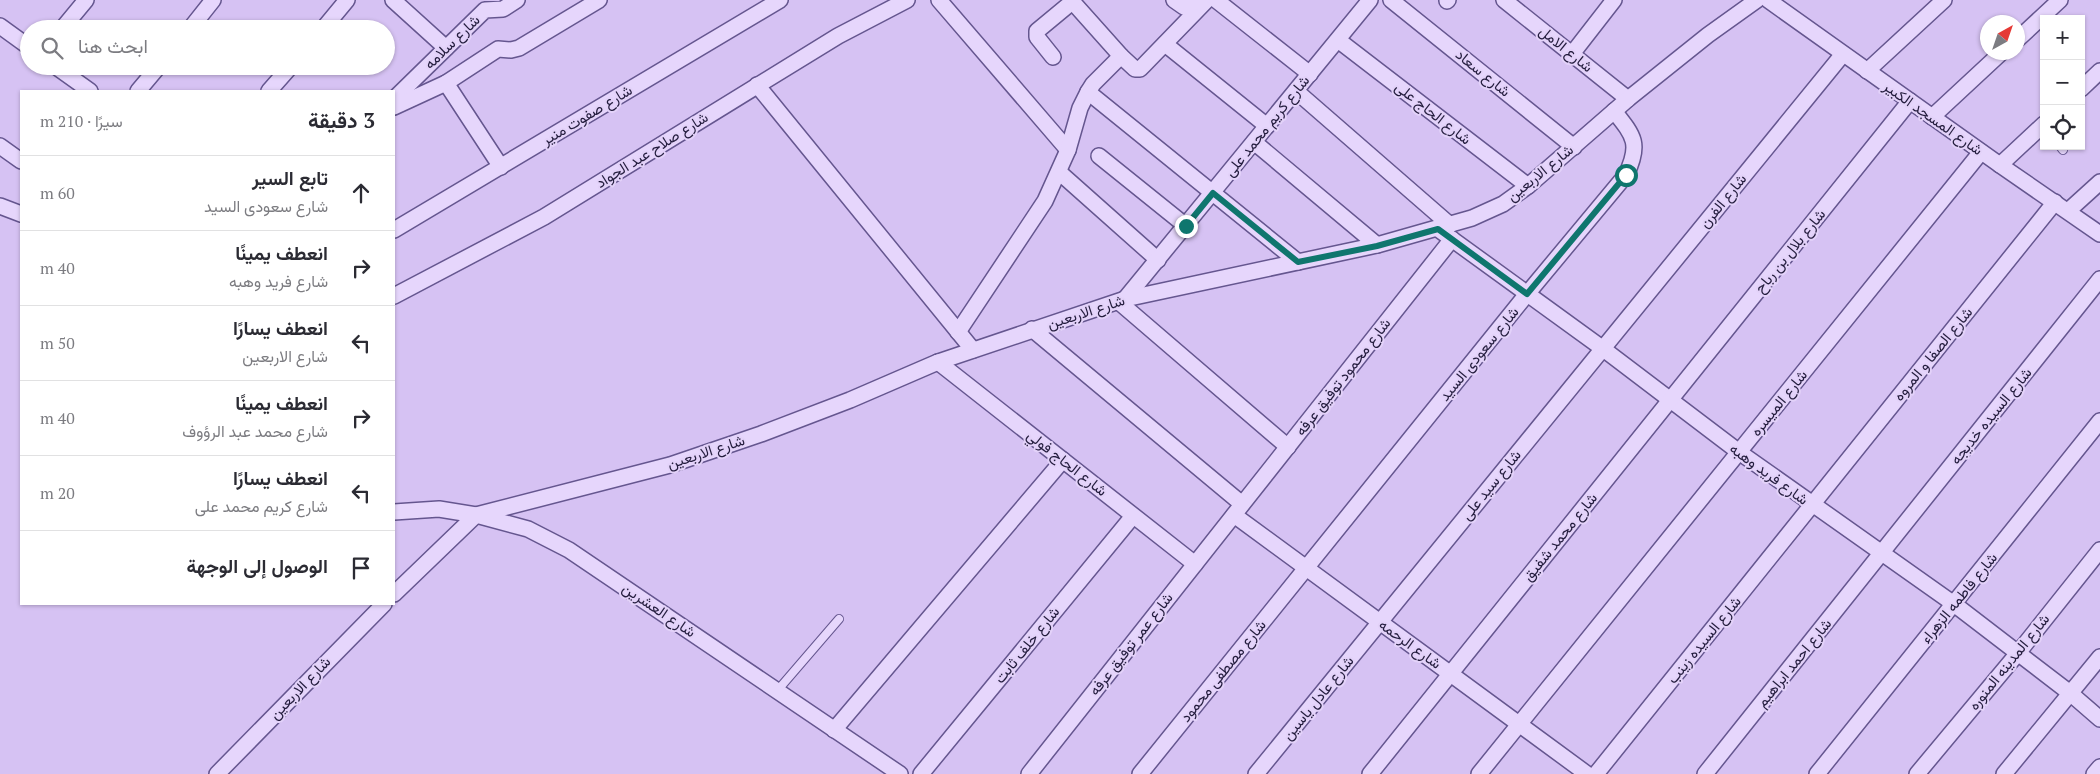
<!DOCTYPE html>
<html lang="ar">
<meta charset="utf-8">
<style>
body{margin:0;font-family:"PT Serif",Vazirmatn,serif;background:#f2f2f3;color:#2b2b33;direction:rtl}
.controls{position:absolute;right:15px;top:15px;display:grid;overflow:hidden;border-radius:0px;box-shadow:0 1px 4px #0004}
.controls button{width:45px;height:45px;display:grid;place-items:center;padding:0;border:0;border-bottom:1px solid #e1e1e2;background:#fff;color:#2b2b33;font:25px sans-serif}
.compass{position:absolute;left:1980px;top:15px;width:45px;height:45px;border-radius:50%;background:#fff;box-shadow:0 1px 4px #0004;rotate:40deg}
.stop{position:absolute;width:15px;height:15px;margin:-11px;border:4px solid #0f766e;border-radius:50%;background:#fff}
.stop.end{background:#0f766e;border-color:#fff;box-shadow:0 1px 5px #0008}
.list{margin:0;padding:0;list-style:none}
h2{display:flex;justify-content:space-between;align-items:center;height:65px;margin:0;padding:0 20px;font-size:21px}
h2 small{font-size:16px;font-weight:400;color:#7c7c81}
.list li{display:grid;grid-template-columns:32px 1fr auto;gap:15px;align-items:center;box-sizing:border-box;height:75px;padding:0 20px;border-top:1px solid #e1e1e2}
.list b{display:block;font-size:19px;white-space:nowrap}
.list p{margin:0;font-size:16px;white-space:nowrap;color:#7c7c81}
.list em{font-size:16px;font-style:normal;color:#7c7c81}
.icon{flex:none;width:28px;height:28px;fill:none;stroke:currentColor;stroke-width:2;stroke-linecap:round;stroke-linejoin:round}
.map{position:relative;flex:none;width:2100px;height:774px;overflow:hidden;direction:ltr}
.search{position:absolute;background:#fff;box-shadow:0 1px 4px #0004;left:20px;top:20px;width:375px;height:55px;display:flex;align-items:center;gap:12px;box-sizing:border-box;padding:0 18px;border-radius:28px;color:#7c7c81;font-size:19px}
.panel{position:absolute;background:#fff;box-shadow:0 1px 4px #0004;left:20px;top:90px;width:375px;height:515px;border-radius:0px;direction:rtl}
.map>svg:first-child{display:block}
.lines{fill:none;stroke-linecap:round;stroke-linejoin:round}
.lane-casing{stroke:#65568f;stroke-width:10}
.street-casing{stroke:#65568f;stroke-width:18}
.lane{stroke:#e6d6fc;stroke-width:8}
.street{stroke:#e6d6fc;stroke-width:15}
.route{stroke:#0f766e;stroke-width:6}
.labels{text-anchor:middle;stroke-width:4;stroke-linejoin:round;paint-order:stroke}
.street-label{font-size:15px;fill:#231c3d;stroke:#e3d2f9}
</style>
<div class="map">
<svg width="2100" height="774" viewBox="0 0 2100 774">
<rect width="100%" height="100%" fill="#d6c2f3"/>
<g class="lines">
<defs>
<g id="lane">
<path d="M2060,146L2063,150"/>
<path d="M777,691L839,619"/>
</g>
<g id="street">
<path d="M393,0L446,48"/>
<path d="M939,0L1068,150"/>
<path d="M1071,0L1121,56L1135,69H1140L1144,65L1207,0"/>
<path d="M1174,0L1184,7L1200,0"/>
<path d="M1216,0L1310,74"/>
<path d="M1391,0L1574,147"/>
<path d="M1504,0L1628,99"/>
<path d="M1768,0L2000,165L2100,234"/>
<path d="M1447,1L1448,0"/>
<path d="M0,26L29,47"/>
<path d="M62,29L86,0"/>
<path d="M190,29L213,0"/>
<path d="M323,29L347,0"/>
<path d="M2018,39L2060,0"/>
<path d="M1338,40L1528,186"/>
<path d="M1165,44L1267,126"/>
<path d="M1572,54L1614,0"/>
<path d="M1053,57L1037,37V31L1072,2"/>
<path d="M55,66L90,91"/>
<path d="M1867,71L1944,0"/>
<path d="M446,83L501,167"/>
<path d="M757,85L973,350"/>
<path d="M2081,89L2100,71"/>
<path d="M138,91L159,66"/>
<path d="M269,91L291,66"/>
<path d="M1296,91L1450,225"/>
<path d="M1088,92L1298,262"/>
<path d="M394,99L485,10L503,9L517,0"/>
<path d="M394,107L446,83L498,49L511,50L519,48L599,0"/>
<path d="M1932,117L2002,52"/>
<path d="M1254,142L1377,245"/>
<path d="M0,146L21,161"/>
<path d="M1099,156L1186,226"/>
<path d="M2000,165L2044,124"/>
<path d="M1059,172L1158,260"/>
<path d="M0,206L21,214"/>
<path d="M2068,211L2100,182"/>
<path d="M1438,229L1602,348L1739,452L1954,604L2070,693L2100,719"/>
<path d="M394,230L780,0"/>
<path d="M394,296L544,217L838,36L907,0"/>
<path d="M1125,299L1370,0"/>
<path d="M1119,302L1288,447"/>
<path d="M1032,329L1242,504"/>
<path d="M958,332L1045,201L1068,150L1080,108L1088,92L1093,84L1121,56"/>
<path d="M938,362L1195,564"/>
<path d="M394,512L439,509L476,515L528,529L569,550L900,774"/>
<path d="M1234,515L1587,774"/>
<path d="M394,594L476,515L670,465L761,434L850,400L938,362L1125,299L1377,245L1472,218L1503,204L1528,186L1628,99L1708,35L1757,0"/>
<path d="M834,730L1063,460"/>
<path d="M217,774L384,604"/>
<path d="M921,774L1133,516"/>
<path d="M1029,774L1452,239"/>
<path d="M1140,774L1527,294L1626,175C1641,144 1634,136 1614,111"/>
<path d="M1256,774L1843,54"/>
<path d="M1370,774L1910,101"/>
<path d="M1479,774L1981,152"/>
<path d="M1596,774L2055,202"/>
<path d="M1705,774L2100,279"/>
<path d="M1817,774L2100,421"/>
<path d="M1917,774L2018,653L2100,550"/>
<path d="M2004,774L2100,657"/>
<path d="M2094,774L2100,767"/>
</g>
</defs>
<use href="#lane" class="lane-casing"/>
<use href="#street" class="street-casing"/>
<use href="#lane" class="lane"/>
<use href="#street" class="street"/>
</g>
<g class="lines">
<path class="route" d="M1186,226L1213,193L1298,262L1377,246L1438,229L1527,294L1626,175"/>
</g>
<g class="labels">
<g class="street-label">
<text transform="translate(452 42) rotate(-44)" y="5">شارع سلامه</text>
<text transform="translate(1566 49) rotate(39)" y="5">شارع الامل</text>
<text transform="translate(1483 73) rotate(39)" y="5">شارع سعاد</text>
<text transform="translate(1433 113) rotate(38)" y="5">شارع الحاج على</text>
<text transform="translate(587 115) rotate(-31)" y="5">شارع صفوت منير</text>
<text transform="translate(1933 118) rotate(35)" y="5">شارع المسجد الكبير</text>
<text transform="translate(1267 126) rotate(-51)" y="5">شارع كريم محمد على</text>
<text transform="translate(652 150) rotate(-32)" y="5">شارع صلاح عبد الجواد</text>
<text transform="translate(1540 173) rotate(-39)" y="5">شارع الاربعين</text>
<text transform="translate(1723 201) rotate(-51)" y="5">شارع الفرن</text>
<text transform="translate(1790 251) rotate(-51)" y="5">شارع بلال بن رباح</text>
<text transform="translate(1086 312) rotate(-18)" y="5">شارع الاربعين</text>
<text transform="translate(1479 354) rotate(-51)" y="5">شارع سعودى السيد</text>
<text transform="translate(1933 354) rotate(-51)" y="5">شارع الصفا و المروه</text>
<text transform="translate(1343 377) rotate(-52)" y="5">شارع محمود توفيق عرفه</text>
<text transform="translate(1779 403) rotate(-51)" y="5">شارع الميسره</text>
<text transform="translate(1991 416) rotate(-51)" y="5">شارع السيده خديجه</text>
<text transform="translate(706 452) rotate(-18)" y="5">شارع الاربعين</text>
<text transform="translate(1067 463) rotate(38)" y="5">شارع الحاج فولي</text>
<text transform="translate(1769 474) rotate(36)" y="5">شارع فريد وهبه</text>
<text transform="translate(1491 485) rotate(-51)" y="5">شارع سيد على</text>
<text transform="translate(1560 537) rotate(-51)" y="5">شارع محمد شفيق</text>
<text transform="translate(1959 598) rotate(-51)" y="5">شارع فاطمه الزهراء</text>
<text transform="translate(659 610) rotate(34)" y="5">شارع العشرين</text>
<text transform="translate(1704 640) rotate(-51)" y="5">شارع السيده زينب</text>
<text transform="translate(1131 644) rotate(-52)" y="5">شارع عمر توفيق عرفه</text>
<text transform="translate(1410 644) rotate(36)" y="5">شارع الرحمه</text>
<text transform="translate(1027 645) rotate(-51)" y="5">شارع خلف ثابت</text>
<text transform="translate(2009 662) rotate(-51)" y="5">شارع المدينه المنوره</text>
<text transform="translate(1794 663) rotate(-51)" y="5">شارع احمد ابراهيم</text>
<text transform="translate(1223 671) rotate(-51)" y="5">شارع مصطفى محمود</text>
<text transform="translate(300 688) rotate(-46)" y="5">شارع الاربعين</text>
<text transform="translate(1318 698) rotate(-51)" y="5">شارع عادل ياسين</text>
</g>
</g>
</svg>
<div class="controls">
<button>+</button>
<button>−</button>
<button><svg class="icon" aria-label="locate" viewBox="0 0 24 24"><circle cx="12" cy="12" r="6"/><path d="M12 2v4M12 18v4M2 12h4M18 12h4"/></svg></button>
</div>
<svg class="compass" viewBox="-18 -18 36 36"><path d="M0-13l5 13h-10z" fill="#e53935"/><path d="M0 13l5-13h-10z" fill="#7c7c81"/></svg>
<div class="stop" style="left:1626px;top:175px"></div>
<div class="stop end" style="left:1186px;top:226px"></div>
<div class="search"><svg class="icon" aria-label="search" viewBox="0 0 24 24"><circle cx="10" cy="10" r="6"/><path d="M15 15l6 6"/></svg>ابحث هنا</div>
<section class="panel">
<h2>3 دقيقة<small>سيرًا · 210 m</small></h2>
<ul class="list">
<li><svg class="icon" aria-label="ahead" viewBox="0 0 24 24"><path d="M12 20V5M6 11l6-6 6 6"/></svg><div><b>تابع السير</b><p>شارع سعودى السيد</p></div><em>60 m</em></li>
<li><svg class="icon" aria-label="right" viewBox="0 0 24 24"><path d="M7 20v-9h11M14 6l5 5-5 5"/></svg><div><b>انعطف يمينًا</b><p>شارع فريد وهبه</p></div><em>40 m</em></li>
<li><svg class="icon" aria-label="left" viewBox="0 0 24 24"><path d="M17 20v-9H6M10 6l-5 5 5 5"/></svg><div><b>انعطف يسارًا</b><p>شارع الاربعين</p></div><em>50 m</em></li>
<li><svg class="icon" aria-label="right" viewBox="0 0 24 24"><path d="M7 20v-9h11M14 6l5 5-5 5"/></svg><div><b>انعطف يمينًا</b><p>شارع محمد عبد الرؤوف</p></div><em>40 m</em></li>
<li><svg class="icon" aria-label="left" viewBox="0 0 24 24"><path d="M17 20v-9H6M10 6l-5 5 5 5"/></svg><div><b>انعطف يسارًا</b><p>شارع كريم محمد على</p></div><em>20 m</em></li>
<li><svg class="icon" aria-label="arrive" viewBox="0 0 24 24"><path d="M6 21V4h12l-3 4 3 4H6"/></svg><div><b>الوصول إلى الوجهة</b></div></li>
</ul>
</section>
</div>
